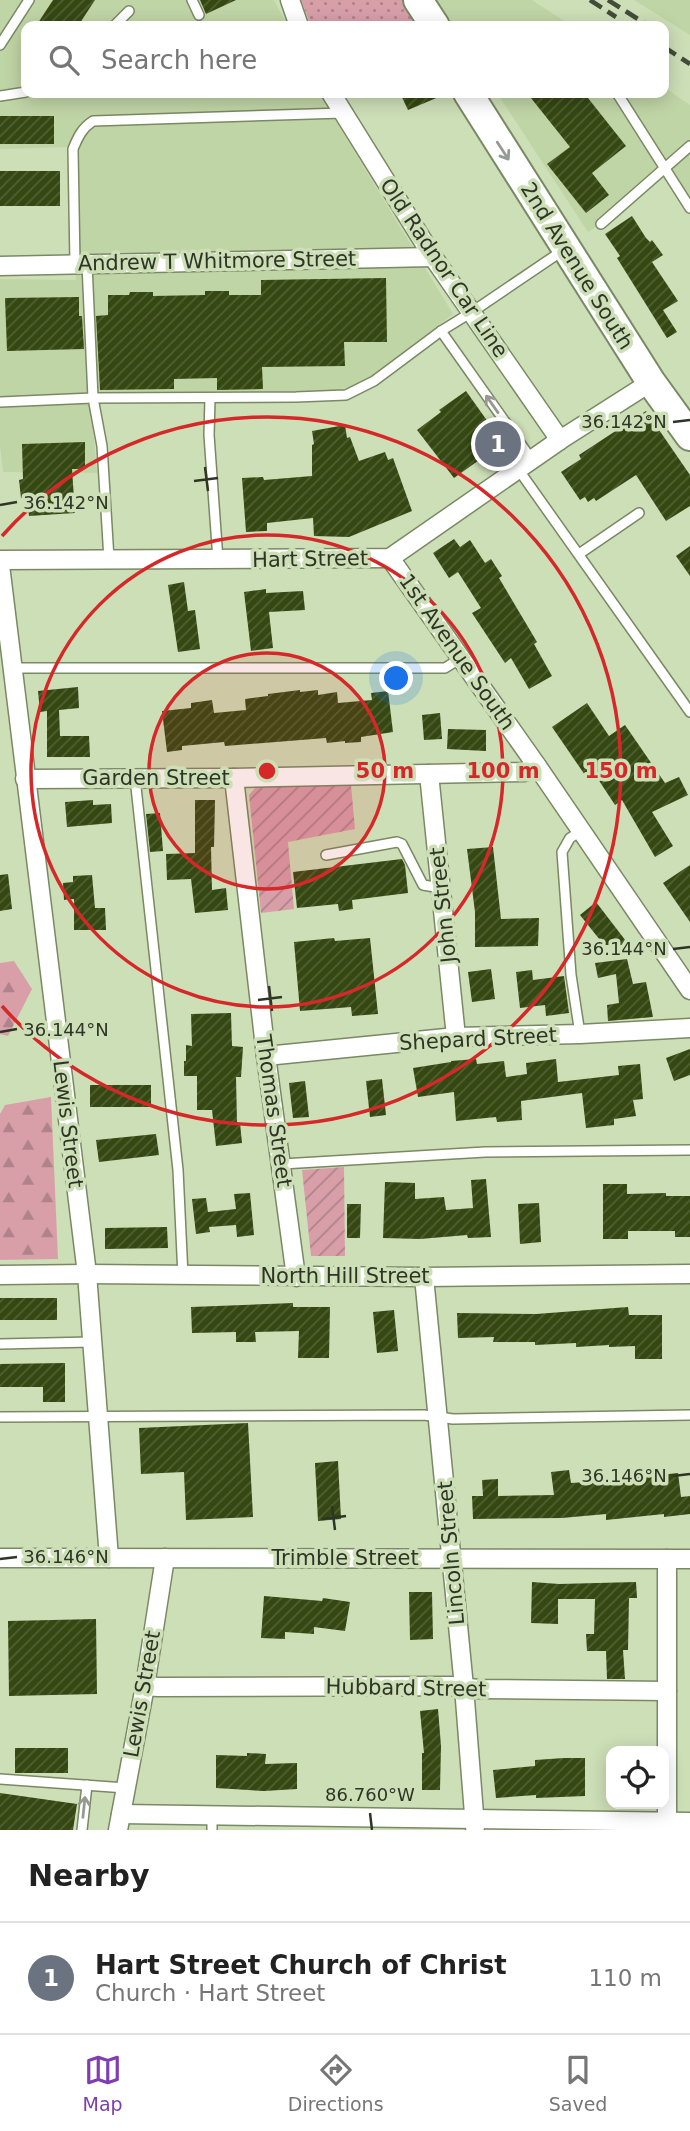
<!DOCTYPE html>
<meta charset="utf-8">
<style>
body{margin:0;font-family:"DejaVu Sans",sans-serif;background:#f6f6f6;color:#222}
.controls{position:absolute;right:21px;bottom:21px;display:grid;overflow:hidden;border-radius:14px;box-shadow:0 4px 18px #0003}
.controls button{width:63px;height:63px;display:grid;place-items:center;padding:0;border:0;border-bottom:2px solid #e0e0e0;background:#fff;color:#222;font:35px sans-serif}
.you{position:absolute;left:397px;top:679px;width:24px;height:24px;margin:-18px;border:5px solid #fff;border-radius:50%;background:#1a73e8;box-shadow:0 0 0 10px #1a73e833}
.badge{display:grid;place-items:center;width:46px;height:46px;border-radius:50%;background:#7f3db1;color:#fff;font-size:23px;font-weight:700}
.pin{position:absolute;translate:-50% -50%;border:4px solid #fff;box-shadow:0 2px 7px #0006}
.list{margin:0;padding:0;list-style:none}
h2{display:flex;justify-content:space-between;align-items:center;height:91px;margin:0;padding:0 28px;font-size:30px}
h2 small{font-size:23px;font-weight:400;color:#767676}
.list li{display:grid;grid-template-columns:46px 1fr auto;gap:21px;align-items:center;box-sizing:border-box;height:112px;padding:0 28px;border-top:2px solid #e0e0e0}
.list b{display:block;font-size:26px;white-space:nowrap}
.list p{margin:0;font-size:23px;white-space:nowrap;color:#767676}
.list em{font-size:23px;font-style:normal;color:#767676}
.icon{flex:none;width:38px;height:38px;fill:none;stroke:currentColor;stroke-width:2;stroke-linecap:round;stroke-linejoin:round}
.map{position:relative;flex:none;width:690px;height:1830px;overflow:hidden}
.search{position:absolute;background:#fff;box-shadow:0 4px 18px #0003;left:21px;right:21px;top:21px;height:77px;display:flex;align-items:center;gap:18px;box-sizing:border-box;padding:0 24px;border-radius:14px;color:#767676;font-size:26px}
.sheet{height:203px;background:#fff}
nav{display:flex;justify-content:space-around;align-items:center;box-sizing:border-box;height:98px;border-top:2px solid #e0e0e0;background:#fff;font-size:19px;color:#767676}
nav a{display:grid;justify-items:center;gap:4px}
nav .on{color:#7f3db1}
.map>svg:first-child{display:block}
.built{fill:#c0d5a6}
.grass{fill:url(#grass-dots)}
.forest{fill:url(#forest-firs)}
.garden{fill:url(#garden-furrows)}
.building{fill:url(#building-hatch)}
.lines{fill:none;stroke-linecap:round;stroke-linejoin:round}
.lane-casing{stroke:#798964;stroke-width:12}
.street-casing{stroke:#798964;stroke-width:21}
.primary-casing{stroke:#798964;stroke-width:32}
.lane{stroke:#fff;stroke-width:9}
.street{stroke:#fff;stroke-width:18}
.primary{stroke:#fff;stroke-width:28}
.rail{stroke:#434b39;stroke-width:4.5;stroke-dasharray:14 7;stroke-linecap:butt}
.oneway{stroke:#979a92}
.ticks{fill:none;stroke:#2f3526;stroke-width:2.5}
.ring{fill:none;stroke:#d62828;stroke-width:3.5}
.labels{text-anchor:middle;stroke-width:7;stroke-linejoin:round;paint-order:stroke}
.street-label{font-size:21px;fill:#2f3526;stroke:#cddfb7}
.ticks-label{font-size:18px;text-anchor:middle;fill:#2f3526;stroke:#cddfb7;stroke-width:7;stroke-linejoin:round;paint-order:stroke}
.centre{fill:#d62828;stroke:#cddfb7;stroke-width:3.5}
.ring-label{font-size:21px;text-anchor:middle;font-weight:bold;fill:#d62828;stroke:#cddfb7;stroke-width:7;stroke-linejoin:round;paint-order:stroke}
</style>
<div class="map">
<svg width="690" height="1830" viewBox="0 0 690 1830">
<defs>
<pattern id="grass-dots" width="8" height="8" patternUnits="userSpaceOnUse" patternTransform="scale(1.75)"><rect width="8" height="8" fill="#d89fa9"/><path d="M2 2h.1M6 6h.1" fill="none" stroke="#b08289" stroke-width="1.8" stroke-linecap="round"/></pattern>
<pattern id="forest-firs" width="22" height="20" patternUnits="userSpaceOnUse" patternTransform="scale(1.75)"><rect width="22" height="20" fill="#d89fa9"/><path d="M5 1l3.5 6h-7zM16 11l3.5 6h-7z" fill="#b08289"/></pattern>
<pattern id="garden-furrows" width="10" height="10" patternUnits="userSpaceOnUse" patternTransform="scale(1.75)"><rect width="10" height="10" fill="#d89fa9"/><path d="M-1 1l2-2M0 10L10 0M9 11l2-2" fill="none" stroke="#b08289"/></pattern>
<pattern id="building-hatch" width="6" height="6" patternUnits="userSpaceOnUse" patternTransform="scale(1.75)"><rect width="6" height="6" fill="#354812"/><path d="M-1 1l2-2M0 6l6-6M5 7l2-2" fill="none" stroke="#516034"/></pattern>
</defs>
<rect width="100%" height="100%" fill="#cddfb7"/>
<g class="built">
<path d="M0,0H274L288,26H26V93H321L337,123L453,314L362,384L332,391L90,393L97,473L3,472L0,446V279L76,280L69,147L0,149Z"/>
<path d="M437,0H532L572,26H454Z"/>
<path d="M634,0H690V35Z"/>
<path d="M664,87L690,105V208L665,168L601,224L588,232L497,93H664Z"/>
</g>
<path class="grass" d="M301,0H402L416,26H311Z"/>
<g class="forest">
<path d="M14,961L32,989L8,1036L0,1034V963Z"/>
<path d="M51,1097L58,1259L0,1260V1114L5,1105Z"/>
</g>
<g class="garden">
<path d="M351,785L355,829L288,842L294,909L261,913L249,795L256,787Z"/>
<path d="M344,1167L345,1256H311L302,1170Z"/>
</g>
<g class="building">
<path d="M53,0H95L78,26H36Z"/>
<path d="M200,0H236L206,14Z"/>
<path d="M400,93H448L408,110Z"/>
<path d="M527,93H584L626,146L592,173L609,195L586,213L547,164L570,147Z"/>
<rect x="0" y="116" width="54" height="28"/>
<rect x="0" y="171" width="60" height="35"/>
<path d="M632,216L646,238L650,242L652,240L663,255L652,262L678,301L663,310L677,332L667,338L617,258L620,256L605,234Z"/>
<path d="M386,278L387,342H344L345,366L262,367L263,389L217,390V378L174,379V389L100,390L96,316L108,315V295H129L130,292H153V296L205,295V291H229V295H261V280Z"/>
<path d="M79,297V316H82L84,349L7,351L5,298Z"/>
<path d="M466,391L503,443L454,478L417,430L441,412L439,410Z"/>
<path d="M646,411L690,475V506L666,521L636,475L596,501L594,498L588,502L585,497L580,500L561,472L581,459L579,455Z"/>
<path d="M345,425L347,438L350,437L359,461L385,452L388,460L393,458L412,511L349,537L314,536L313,518L267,523V531L246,532L242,478L263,477L264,480L312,476V445L314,444L312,431Z"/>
<path d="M85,442V469H72L75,513L29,516L27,498H21L19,480L23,479L22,444Z"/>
<path d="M454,539L460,547L470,540L485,563L491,559L502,576L499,578L537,642L534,644L552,676L529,689L511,658L505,663L472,613L481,608L458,572L449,578L433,553Z"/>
<path d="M690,546V576L676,556Z"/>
<path d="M184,582L188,611L195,610L200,649L178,652L168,585Z"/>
<path d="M266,589V593L303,591L305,610L269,612L273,648L251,651L244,592Z"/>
<path d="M78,687L79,708L59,710L60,736H89L90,757H47V711L40,712L38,691Z"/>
<path d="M300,690V692L318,690V695L337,692L338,703L372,700L371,693L388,691L393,732L361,737V742L345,743V741L327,743L326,738L225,746L224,742L182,746V750L167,752L162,711L191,708V703L212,700L214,713L246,710L245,699L268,696V694Z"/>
<path d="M587,703L609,736L625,725L665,783L679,777L688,795L652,812L673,846L655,857L622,800L615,805L594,773L587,778L552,727Z"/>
<path d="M440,713L442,739L424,740L422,715Z"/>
<path d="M448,729L486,730V751L447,749Z"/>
<path d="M93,800V805L111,804L112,823L67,827L65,802Z"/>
<path d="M195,800H215L214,847H211L212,890L226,888L228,910L195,913L191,879L167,880L166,854L195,853Z"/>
<path d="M160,813L163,851L150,852L146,814Z"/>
<path d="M493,847L501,919L539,918L538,946L475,947V912L467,849Z"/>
<path d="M402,859L405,865L408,893L352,900L353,909L339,911L338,904L297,908L293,872Z"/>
<path d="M690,865V922L663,883Z"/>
<path d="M8,874L12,909L0,911V875Z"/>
<path d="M92,875L95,908H105L106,930H74V899L64,900L63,883L73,882V876Z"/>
<path d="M596,902L629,945H604L580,915Z"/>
<path d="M334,938L335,941L370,938L378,1014L352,1016L351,1007L300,1011L294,942Z"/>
<path d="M627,959L633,984L646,982L653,1017L608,1021L607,1005L619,1003L616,974L598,978L595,963Z"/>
<path d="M491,969L495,999L472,1002L468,972Z"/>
<path d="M532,970L533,980L564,976L569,1013L546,1016L545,1005L520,1008L516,972Z"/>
<path d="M231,1013L232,1046L243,1047L241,1077H236L237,1123H240L242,1143L216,1146L212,1110H197V1076H184V1061H186V1045L192,1046L191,1014Z"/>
<path d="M690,1049V1075L674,1081L666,1058Z"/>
<path d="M476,1059L477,1064L504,1061L506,1077L527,1074L526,1063L556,1059L558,1082L619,1075L618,1066L640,1064L643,1099L633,1100L636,1116L614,1119V1125L586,1128L582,1093L521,1101L522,1120L497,1122L496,1117L456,1121L454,1092L418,1097L413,1068L451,1062V1061Z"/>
<path d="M382,1079L386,1115L370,1117L366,1081Z"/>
<path d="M305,1081L309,1117L293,1118L289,1083Z"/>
<rect x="90" y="1085" width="61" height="22"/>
<path d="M156,1134L159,1155L99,1162L96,1140Z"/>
<path d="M486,1179L491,1237L468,1238L467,1235L420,1239L383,1238L385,1182L415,1183V1199L444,1197L446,1210L473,1208L471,1180Z"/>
<path d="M603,1184H627V1194L666,1193V1196H690V1237H675V1231H628V1239H603Z"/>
<path d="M250,1193L254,1235L237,1237L236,1225L209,1227L210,1232L196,1234L192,1199L206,1198L208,1212L236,1209L234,1194Z"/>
<path d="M539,1203L541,1242L520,1244L518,1204Z"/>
<path d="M347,1204H361L360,1238H347Z"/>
<path d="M167,1227L168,1248L105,1249V1228Z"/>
<rect x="0" y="1298" width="57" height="22"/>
<path d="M293,1303V1307H330L329,1358H298L299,1331L255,1332L256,1342H236V1332L192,1333L191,1307Z"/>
<path d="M628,1307L629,1315H662V1359H635V1346L609,1347V1345L576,1347V1343L535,1345V1342H493L494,1337L458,1338L457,1313L536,1314Z"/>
<path d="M394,1310L398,1351L377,1353L373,1312Z"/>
<path d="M65,1363V1402H43V1387H0V1364Z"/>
<path d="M248,1423L253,1517L186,1520L184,1472L141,1474L139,1428Z"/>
<path d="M338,1461L341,1519L318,1521L315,1463Z"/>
<path d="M569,1470L571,1483L630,1479V1475L651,1473V1476L678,1473L681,1497L690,1496V1514L664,1517V1514L606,1520V1514L562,1518L473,1519L472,1496H483L482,1480L498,1479V1496L554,1495L551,1472Z"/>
<path d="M532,1582L559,1584L636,1582L637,1598H629L628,1650H623L625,1679H607L606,1651H587L586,1634H594L595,1599H558V1624L531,1623Z"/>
<path d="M409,1592H432L433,1639L410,1640Z"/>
<path d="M264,1596L322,1601L323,1598L350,1602L345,1631L314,1627V1634L285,1632V1639L261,1638Z"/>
<path d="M96,1619L97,1694L9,1696L8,1621Z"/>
<path d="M438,1709L441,1746L440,1790H422V1753H424L420,1711Z"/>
<rect x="15" y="1748" width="53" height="25"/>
<path d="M247,1753L266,1754L265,1764L297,1763V1789L264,1791L216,1788V1755L247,1756Z"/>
<path d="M564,1758H585V1796L536,1798V1795L496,1798L493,1770L535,1766V1760Z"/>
<path d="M0,1793L77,1804L73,1830H0Z"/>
</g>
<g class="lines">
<defs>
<g id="lane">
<path d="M192,0L199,15"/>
<path d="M114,26L129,11"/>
<path d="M0,45L29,0"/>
<path d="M617,93L690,208"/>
<path d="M0,96L26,92"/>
<path d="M601,224L690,146"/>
<path d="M75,264L73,149C78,137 82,128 93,121L343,113"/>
<path d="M87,264L93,398L102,446L109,559"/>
<path d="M441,331L532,460"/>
<path d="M210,398L209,435L218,560"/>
<path d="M0,402L93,398L296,397L346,395L374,381L441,331L472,312L562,251"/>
<path d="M518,469L690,712"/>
<path d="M579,554L639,513"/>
<path d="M14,668H445L461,658"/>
<path d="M135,778L178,1170L183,1276"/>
<path d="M326,855L397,842L402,844L423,885L441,888"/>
<path d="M580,1034L571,975L562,852L570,838L581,831"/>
<path d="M282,1164L485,1152L690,1150"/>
<path d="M0,1344L92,1342"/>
<path d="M0,1417L424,1415L453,1419L690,1415"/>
<path d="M0,1779L126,1788"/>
<path d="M82,1830L87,1785"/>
<path d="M212,1830V1815"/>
</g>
<g id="street">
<path d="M290,0L299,26"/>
<path d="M331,93L433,257L560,440"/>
<path d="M0,266L433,257"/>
<path d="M390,558L537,766L690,990"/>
<path d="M0,560L390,558L560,440L651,382"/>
<path d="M0,565L87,1274L109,1558"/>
<path d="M429,774L456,1037"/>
<path d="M234,778L266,1056L296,1277"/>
<path d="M25,779L234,778L524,772L537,766"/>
<path d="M266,1056L456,1037L580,1034L690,1028"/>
<path d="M0,1275L87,1274L424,1277L690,1274"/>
<path d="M424,1277L464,1687L475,1827"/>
<path d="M0,1558L690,1559"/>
<path d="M145,1686L158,1687L451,1686L478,1689L667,1691"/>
<path d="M121,1814L690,1822"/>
<path d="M118,1830L145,1686L165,1558"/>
<path d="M667,1830V1559"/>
</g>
<g id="primary">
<path d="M418,0L435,26"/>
<path d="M468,93L651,382L690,436"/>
</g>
</defs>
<use href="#lane" class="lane-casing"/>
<use href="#street" class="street-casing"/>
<use href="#primary" class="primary-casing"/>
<use href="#lane" class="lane"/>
<use href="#street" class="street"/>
<use href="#primary" class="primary"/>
<g class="rail">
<path d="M590,0L616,17"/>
<path d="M608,0L649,26"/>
<path d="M664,47L690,64"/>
</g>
</g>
<defs><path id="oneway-shaft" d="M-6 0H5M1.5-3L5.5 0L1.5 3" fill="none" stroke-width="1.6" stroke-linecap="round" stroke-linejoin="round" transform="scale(1.75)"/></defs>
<g class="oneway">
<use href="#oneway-shaft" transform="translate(503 151) rotate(57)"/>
<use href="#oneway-shaft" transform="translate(492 404) rotate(-125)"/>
<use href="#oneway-shaft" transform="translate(84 1807) rotate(-84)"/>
</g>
<path class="ticks" d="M673,422L690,420M205,467L208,491M194,481L218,478M0,505L17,502M673,949L690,947M269,986L272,1011M258,1000L282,997M0,1032L17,1029M673,1476L690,1474M332,1506L335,1530M322,1519L346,1516M0,1559L17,1557M370,1813L372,1830"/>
<circle cx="267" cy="771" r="118" fill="#d62828" fill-opacity=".12"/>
<g class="ring">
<circle cx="267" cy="771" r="118"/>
<circle cx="267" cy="771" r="236"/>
<path d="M2 536A354 354 0 1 1 2 1006"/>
</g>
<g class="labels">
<g class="street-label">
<text transform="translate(217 261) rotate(-1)" y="7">Andrew T Whitmore Street</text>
<text transform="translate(577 266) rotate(58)" y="7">2nd Avenue South</text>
<text transform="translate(444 268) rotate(56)" y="7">Old Radnor Car Line</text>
<text transform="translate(310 559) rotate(-1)" y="7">Hart Street</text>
<text transform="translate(457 652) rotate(55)" y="7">1st Avenue South</text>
<text x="156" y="785">Garden Street</text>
<text transform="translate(443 905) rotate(-96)" y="7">John Street</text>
<text transform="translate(478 1039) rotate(-3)" y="7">Shepard Street</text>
<text transform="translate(274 1111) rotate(82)" y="7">Thomas Street</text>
<text transform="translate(68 1124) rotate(83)" y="7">Lewis Street</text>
<text x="345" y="1283">North Hill Street</text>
<text transform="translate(451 1553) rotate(-95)" y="7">Lincoln Street</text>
<text x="345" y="1565">Trimble Street</text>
<text transform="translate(406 1688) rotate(1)" y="7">Hubbard Street</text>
<text transform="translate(142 1694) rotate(-80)" y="7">Lewis Street</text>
</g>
</g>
<g class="ticks-label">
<text x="624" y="428">36.142°N</text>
<text x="66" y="509">36.142°N</text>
<text x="624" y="955">36.144°N</text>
<text x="66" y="1036">36.144°N</text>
<text x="624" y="1482">36.146°N</text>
<text x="66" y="1563">36.146°N</text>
<text x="370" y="1801">86.760°W</text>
</g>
<circle cx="267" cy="771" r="10" class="centre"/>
<g class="ring-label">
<text x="385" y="778">50 m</text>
<text x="503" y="778">100 m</text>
<text x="621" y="778">150 m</text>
</g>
</svg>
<div class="controls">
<button><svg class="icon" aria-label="locate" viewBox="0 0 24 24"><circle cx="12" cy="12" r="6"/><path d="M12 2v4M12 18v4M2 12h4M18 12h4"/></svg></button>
</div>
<div class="you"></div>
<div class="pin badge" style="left:498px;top:444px;background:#6b7280">1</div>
<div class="search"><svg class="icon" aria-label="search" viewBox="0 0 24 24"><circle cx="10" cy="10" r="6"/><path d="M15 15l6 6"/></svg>Search here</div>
</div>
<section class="sheet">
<h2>Nearby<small></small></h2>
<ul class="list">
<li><span class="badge" style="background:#6b7280">1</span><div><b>Hart Street Church of Christ</b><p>Church · Hart Street</p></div><em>110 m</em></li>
</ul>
</section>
<nav>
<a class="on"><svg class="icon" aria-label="map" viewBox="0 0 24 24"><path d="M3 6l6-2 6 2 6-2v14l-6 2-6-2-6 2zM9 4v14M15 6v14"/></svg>Map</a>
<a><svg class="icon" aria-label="directions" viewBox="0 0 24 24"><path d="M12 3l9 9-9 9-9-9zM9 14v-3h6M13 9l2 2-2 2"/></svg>Directions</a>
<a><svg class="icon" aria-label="saved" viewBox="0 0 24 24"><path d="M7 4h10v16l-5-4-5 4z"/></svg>Saved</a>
</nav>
